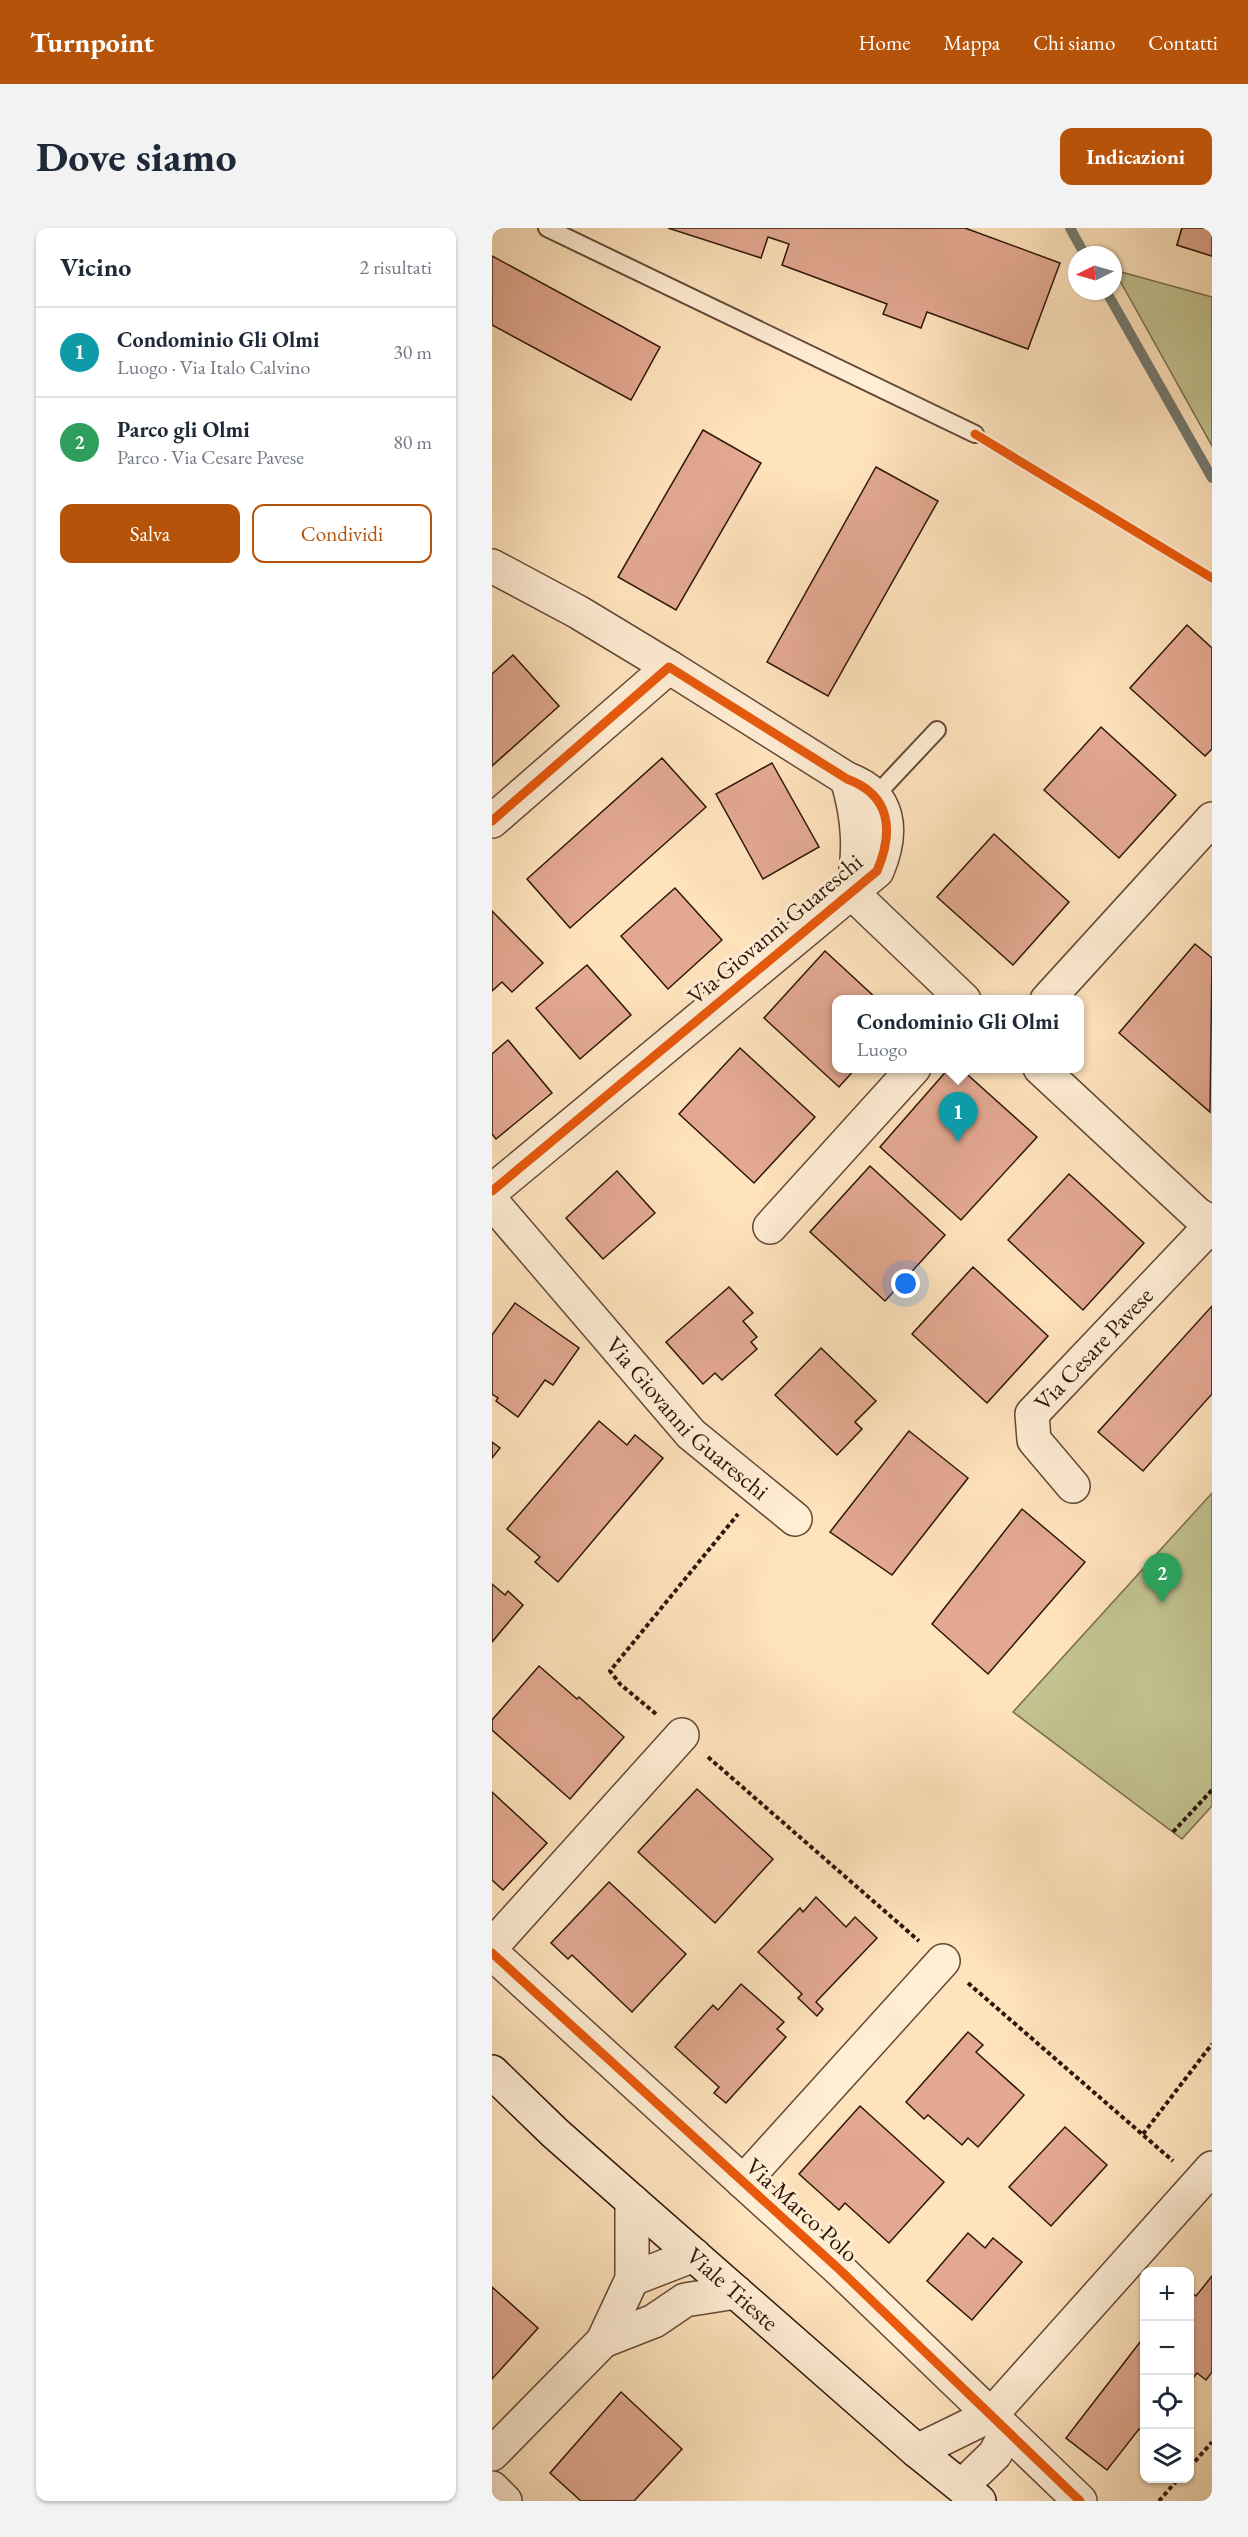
<!DOCTYPE html>
<html lang="it">
<meta charset="utf-8">
<style>
body{margin:0;font-family:"EB Garamond",serif;background:#f2f2f3;color:#1f2937}
.controls{position:absolute;right:18px;bottom:18px;display:grid;overflow:hidden;border-radius:12px;box-shadow:0 2px 4px #0004}
.controls button{width:54px;height:54px;display:grid;place-items:center;padding:0;border:0;border-bottom:2px solid #e0e1e3;background:#fff;color:#1f2937;font:30px sans-serif}
.compass{position:absolute;left:576px;top:18px;width:54px;height:54px;border-radius:50%;background:#fff;box-shadow:0 2px 4px #0004;rotate:265deg}
.you{position:absolute;left:414px;top:1056px;width:21px;height:21px;margin:-15px;border:4px solid #fff;border-radius:50%;background:#1a73e8;box-shadow:0 0 0 9px #1a73e833}
.badge{display:grid;place-items:center;width:39px;height:39px;border-radius:50%;background:#b45309;color:#fff;font-size:20px;font-weight:700}
.pin{position:absolute;translate:-50% -50px;filter:drop-shadow(0 2px 3px #0008)}
.pin::after{content:'';position:absolute;top:32px;width:21px;height:18px;background:inherit;clip-path:polygon(0 0,100% 0,50% 100%)}
.popup{position:absolute;left:340px;top:767px;width:252px;height:78px;box-sizing:border-box;display:grid;place-content:center;border-radius:12px;background:#fff;filter:drop-shadow(0 2px 4px #0005);font-size:20px;white-space:nowrap;color:#747a83}
.popup b{font-size:22px;color:#1f2937}
.popup::after{content:'';position:absolute;left:50%;top:100%;margin-left:-12px;border:12px solid transparent;border-top-color:#fff}
.list{margin:0;padding:0;list-style:none}
h2{display:flex;justify-content:space-between;align-items:center;height:78px;margin:0;padding:0 24px;font-size:26px}
h2 small{font-size:20px;font-weight:400;color:#747a83}
.list li{display:grid;grid-template-columns:39px 1fr auto;gap:18px;align-items:center;box-sizing:border-box;height:90px;padding:0 24px;border-top:2px solid #e0e1e3}
.list b{display:block;font-size:22px;white-space:nowrap}
.list p{margin:0;font-size:20px;white-space:nowrap;color:#747a83}
.list em{font-size:20px;font-style:normal;color:#747a83}
.actions{display:flex;gap:12px;padding:18px 24px}
.actions a{flex:1;padding:14px 0;border:2px solid #b45309;border-radius:12px;text-align:center;font-size:21px;color:#b45309}
.actions .main{background:#b45309;color:#fff}
.icon{flex:none;width:33px;height:33px;fill:none;stroke:currentColor;stroke-width:2;stroke-linecap:round;stroke-linejoin:round}
.map{position:relative;flex:none;width:720px;height:2273px;overflow:hidden;border-radius:12px}
header{display:flex;align-items:center;gap:36px;box-sizing:border-box;height:84px;padding:0 30px;background:#b45309;color:#fff}
header strong{font-size:28px}
nav{display:flex;gap:33px;margin-inline-start:auto;font-size:21px}
.intro{display:flex;align-items:center;justify-content:space-between;box-sizing:border-box;height:144px;padding:0 36px}
h1{margin:0;font-size:42px}
.button{padding:15px 27px;border-radius:12px;background:#b45309;color:#fff;font-size:21px;font-weight:700}
main{display:flex;gap:36px;padding:0 36px}
aside{flex:1;background:#fff;border-radius:12px;box-shadow:0 2px 4px #0004}
.map>svg:first-child{display:block}
.green{fill:#c2c390;stroke:#786c4d;stroke-width:1.5}
.lines{fill:none;stroke-linecap:round;stroke-linejoin:round}
.stream{stroke:#737a71;stroke-width:10}
.building{fill:#e2a891;stroke:#2f160a;stroke-width:1.5}
.lane-casing{stroke:#634937;stroke-width:20}
.street-casing{stroke:#634937;stroke-width:36}
.secondary-casing{stroke:#2f160a;stroke-width:36}
.path{stroke:#2f160a;stroke-width:4;stroke-dasharray:4.5 3;stroke-linecap:butt}
.lane{stroke:#ffedd4;stroke-width:16}
.street{stroke:#ffedd4;stroke-width:33}
.secondary{stroke:#ffedd4;stroke-width:33}
.cycleway-casing{stroke:#ffedd4;stroke-width:13}
.cycleway{stroke:#e8590c;stroke-width:9}
.labels{text-anchor:middle;stroke-width:6;stroke-linejoin:round;paint-order:stroke}
.street-label{font-size:24px;fill:#2f160a;stroke:#ffedd4}
</style>
<header>
<strong>Turnpoint</strong>
<nav><a>Home</a><a>Mappa</a><a>Chi siamo</a><a>Contatti</a></nav>
</header>
<div class="intro"><h1>Dove siamo</h1><a class="button">Indicazioni</a></div>
<main>
<aside>
<h2>Vicino<small>2 risultati</small></h2>
<ul class="list">
<li><span class="badge" style="background:#0f9aa8">1</span><div><b>Condominio Gli Olmi</b><p>Luogo · Via Italo Calvino</p></div><em>30 m</em></li>
<li><span class="badge" style="background:#2e9e5b">2</span><div><b>Parco gli Olmi</b><p>Parco · Via Cesare Pavese</p></div><em>80 m</em></li>
</ul>
<div class="actions"><a class="main">Salva</a><a>Condividi</a></div>
</aside>
<div class="map">
<svg width="720" height="2273" viewBox="0 0 720 2273">
<rect width="100%" height="100%" fill="#ffe3bd"/>
<filter id="stains"><feTurbulence type="fractalNoise" baseFrequency=".00333" numOctaves="4"/><feColorMatrix values="0 0 0 0 .2 0 0 0 0 .09 0 0 0 0 .02 0 0 0 .5 -.17"/></filter>
<radialGradient id="worn" r=".72"><stop offset=".6" stop-color="#630" stop-opacity="0"/><stop offset="1" stop-color="#630" stop-opacity=".3"/></radialGradient>
<g class="green">
<path d="M622,42L720,69V218Z"/>
<path d="M720,1265V1578L690,1611L521,1484Z"/>
</g>
<g class="lines">
<g class="stream">
<path d="M578,0L593,27"/>
<path d="M614,63L720,250"/>
</g>
</g>
<g class="building">
<path d="M176,0H473L568,35L536,121L435,84L429,100L391,86L395,76L290,37L297,16L276,9L269,30Z"/>
<path d="M690,0H720V28L685,17Z"/>
<path d="M690,0H720V28L685,17Z"/>
<path d="M0,28L168,119L139,172L0,97Z"/>
<path d="M211,202L269,235L184,382L126,349Z"/>
<path d="M384,239L446,273L336,468L275,434Z"/>
<path d="M695,397L720,420V521L713,528L638,460Z"/>
<path d="M21,427L67,478L0,538V446Z"/>
<path d="M609,499L684,567L627,630L552,562Z"/>
<path d="M170,530L214,579L78,700L35,651Z"/>
<path d="M280,535L327,619L271,651L224,566Z"/>
<path d="M502,606L577,674L521,737L445,669Z"/>
<path d="M183,660L230,712L176,761L129,708Z"/>
<path d="M0,683L51,735L20,764L10,754L0,763Z"/>
<path d="M703,716L720,730L718,884L627,805Z"/>
<path d="M333,723L386,772H344V840H364L347,859L272,790Z"/>
<path d="M95,737L139,787L88,831L44,780Z"/>
<path d="M16,812L60,865L4,911L0,906V826Z"/>
<path d="M248,820L323,889L262,955L187,886Z"/>
<path d="M457,840H468L545,909L469,992L388,919Z"/>
<path d="M378,938L453,1007L393,1073L318,1004Z"/>
<path d="M125,943L163,985L111,1031L74,990Z"/>
<path d="M577,946L652,1015L591,1082L516,1012Z"/>
<path d="M481,1039L556,1108L495,1175L420,1106Z"/>
<path d="M237,1059L261,1085L251,1093L265,1109L259,1114L265,1121L230,1152L223,1145L211,1156L174,1114Z"/>
<path d="M23,1075L87,1120L61,1157L53,1152L26,1189L4,1173L6,1170L0,1166V1107Z"/>
<path d="M720,1078V1166L651,1243L606,1204Z"/>
<path d="M329,1120L384,1173L363,1194L370,1201L345,1227L283,1167Z"/>
<path d="M107,1193L135,1217L143,1207L171,1230L66,1354L43,1334L48,1329L15,1301Z"/>
<path d="M417,1203L476,1250L400,1347L338,1304Z"/>
<path d="M0,1214L8,1220L0,1230Z"/>
<path d="M530,1281L593,1334L496,1446L440,1396Z"/>
<path d="M0,1356L13,1367L16,1363L31,1377L0,1414Z"/>
<path d="M47,1438L85,1471L87,1469L132,1509L78,1571L0,1502V1492Z"/>
<path d="M205,1561L281,1631L223,1695L146,1624Z"/>
<path d="M0,1564L55,1615L11,1662L0,1652Z"/>
<path d="M117,1654L194,1726L140,1784L80,1727L76,1731L59,1715Z"/>
<path d="M324,1669L354,1699L363,1689L385,1710L324,1774L331,1781L325,1788L306,1770L310,1766L266,1724L308,1680L311,1684Z"/>
<path d="M249,1756L292,1794L285,1801L294,1809L234,1875L222,1865L227,1859L183,1819L221,1777L226,1782Z"/>
<path d="M476,1804L491,1817L484,1824L532,1867L486,1919L476,1910L470,1917L436,1887L432,1891L414,1874Z"/>
<path d="M368,1878L452,1954L397,2015L353,1975L347,1982L307,1946Z"/>
<path d="M573,1899L615,1937L559,1998L517,1959Z"/>
<path d="M476,2005L493,2020L501,2010L530,2034L480,2092L435,2053Z"/>
<path d="M720,2048V2144L714,2152L705,2145L698,2154V2063L704,2068Z"/>
<path d="M0,2059L46,2100L0,2151Z"/>
<path d="M652,2109V2205L647,2201L615,2242L574,2210Z"/>
<path d="M129,2164L190,2221L142,2273H89L58,2245Z"/>
</g>
<g class="lines">
<defs>
<g id="lane">
<path d="M55,0L483,206"/>
<path d="M384,567L445,502"/>
</g>
<g id="street">
<path d="M0,338L86,384L177,439"/>
<path d="M355,551C367,590 369,625 360,665"/>
<path d="M0,593L177,439L355,551C399,567 402,603 385,643L0,963"/>
<path d="M360,665L472,772"/>
<path d="M555,772L720,591"/>
<path d="M548,840L705,986L715,992"/>
<path id="s1" d="M0,974L199,1206L303,1291"/>
<path d="M278,999L422,840"/>
<path id="s2" d="M581,1258L542,1212L540,1186L711,1006L715,992"/>
<path d="M0,1718L190,1507"/>
<path d="M0,1725L349,2043L588,2273"/>
<path d="M251,1954L451,1733"/>
<path d="M140,2051L202,2027"/>
<path d="M111,2113L162,2093L193,2072L244,2064"/>
<path d="M425,2223L499,2187L720,1940"/>
<path d="M0,2226L111,2113L140,2051V1973"/>
<path d="M470,2258L503,2226L515,2203"/>
<path d="M0,2260L13,2273"/>
</g>
<g id="secondary">
<path id="s3" d="M0,1844L63,1905L140,1973L425,2223L487,2273"/>
</g>
</defs>
<use href="#lane" class="lane-casing"/>
<use href="#street" class="street-casing"/>
<use href="#secondary" class="secondary-casing"/>
<g class="path">
<path d="M164,1486L128,1456L118,1443L246,1286"/>
<path d="M216,1529L427,1713"/>
<path d="M681,1604L720,1562"/>
<path d="M476,1755L681,1933"/>
<path d="M651,1906L720,1816"/>
<path d="M698,2239L720,2214"/>
<path d="M667,2273L687,2250"/>
</g>
<use href="#lane" class="lane"/>
<use href="#street" class="street"/>
<use href="#secondary" class="secondary"/>
<defs>
<g id="cycleway">
<path d="M483,206L720,350"/>
<path d="M0,593L177,439L355,551C399,567 402,603 385,643L0,963"/>
<path d="M0,1725L349,2043L588,2273"/>
</g>
</defs>
<use href="#cycleway" class="cycleway-casing"/>
<use href="#cycleway" class="cycleway"/>
</g>
<g class="labels">
<g class="street-label">
<text transform="translate(283 701) rotate(-40)" y="8">Via Giovanni Guareschi</text>
<text dy="8" stroke="none"><textPath href="#s2" startOffset="176">Via Cesare Pavese</textPath></text>
<text dy="8" stroke="none"><textPath href="#s1" startOffset="292">Via Giovanni Guareschi</textPath></text>
<text transform="translate(310 1982) rotate(42)" y="8">Via Marco Polo</text>
<text dy="8" stroke="none"><textPath href="#s3" startOffset="324">Viale Trieste</textPath></text>
</g>
</g>
<rect width="100%" height="100%" filter="url(#stains)"/>
<rect width="100%" height="100%" fill="url(#worn)"/>
</svg>
<div class="controls">
<button>+</button>
<button>−</button>
<button><svg class="icon" aria-label="locate" viewBox="0 0 24 24"><circle cx="12" cy="12" r="6"/><path d="M12 2v4M12 18v4M2 12h4M18 12h4"/></svg></button>
<button><svg class="icon" aria-label="layers" viewBox="0 0 24 24"><path d="M12 4l9 5-9 5-9-5zM3 14l9 5 9-5"/></svg></button>
</div>
<svg class="compass" viewBox="-18 -18 36 36"><path d="M0-13l5 13h-10z" fill="#e53935"/><path d="M0 13l5-13h-10z" fill="#747a83"/></svg>
<div class="you"></div>
<div class="pin badge" style="left:466px;top:914px;background:#0f9aa8">1</div>
<div class="popup"><b>Condominio Gli Olmi</b>Luogo</div>
<div class="pin badge" style="left:670px;top:1375px;background:#2e9e5b">2</div>
</div>
</main>
